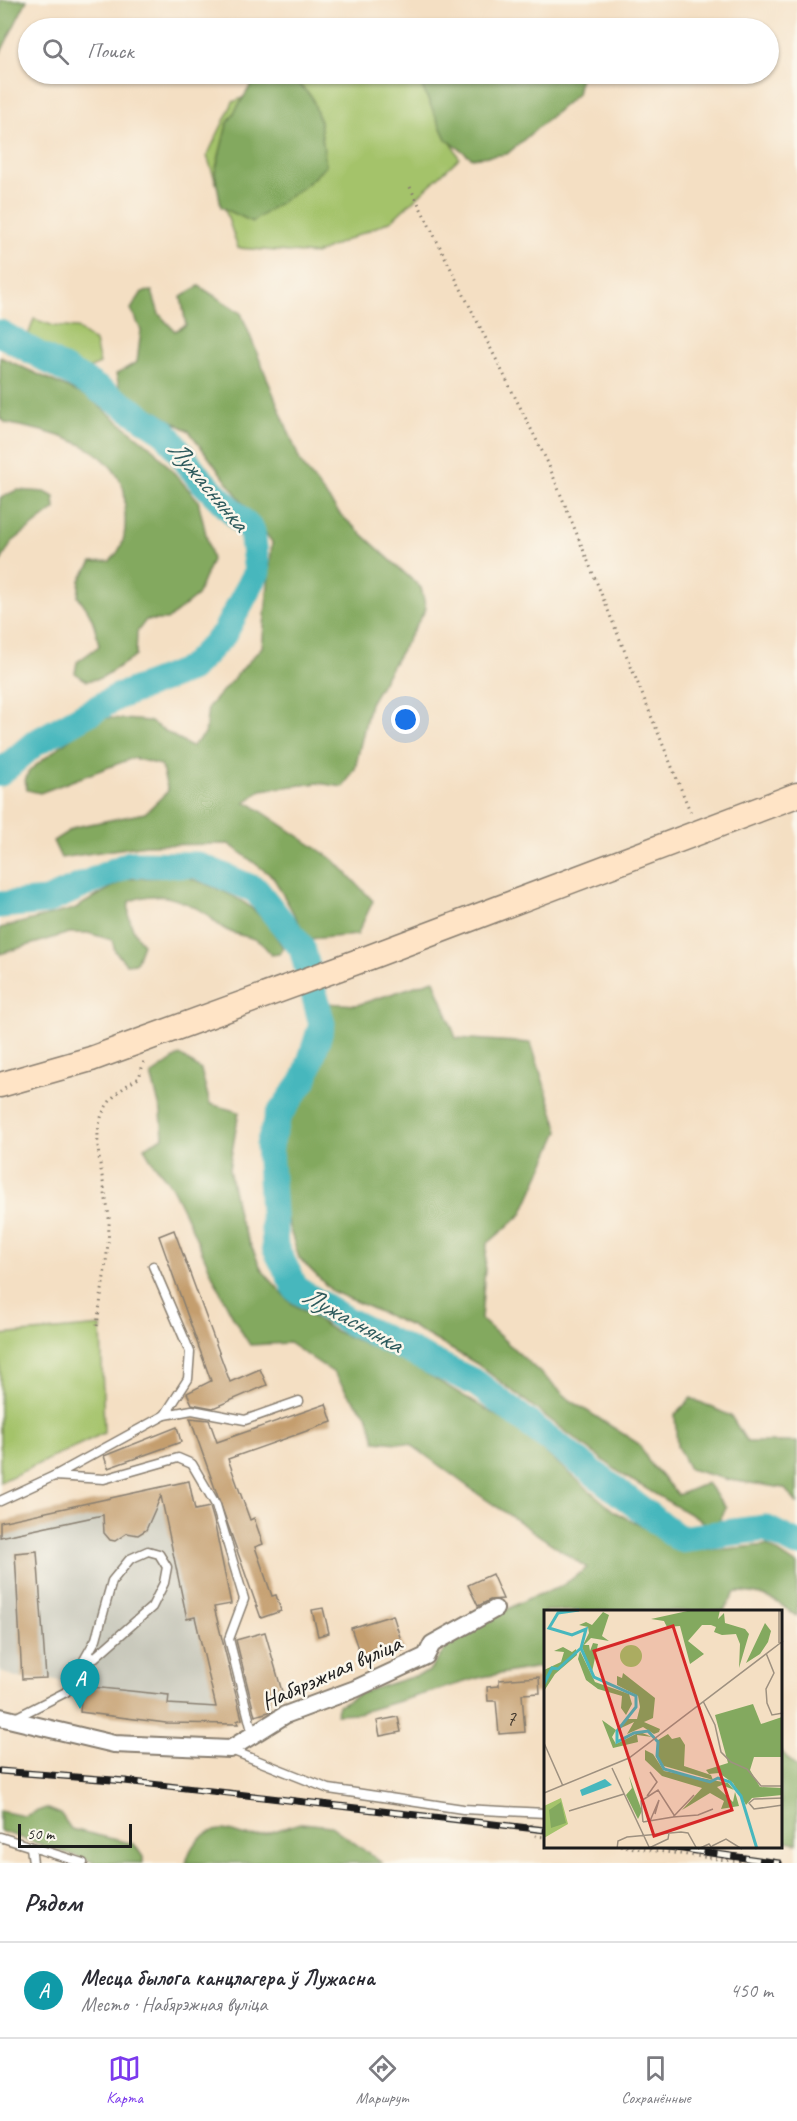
<!DOCTYPE html>
<html lang="ru">
<meta charset="utf-8">
<style>
body{margin:0;font-family:Caveat,sans-serif;background:#f2f2f3;color:#2b2b33}
.scale{position:absolute;left:18px;bottom:15px;width:114px;box-sizing:border-box;padding-left:6px;border:3px solid #1c1c1c;border-top:0;font-size:16px;line-height:21px;white-space:nowrap;color:#1c1c1c;-webkit-text-stroke:4px #fbf7ec;paint-order:stroke}
.you{position:absolute;left:406px;top:720px;width:21px;height:21px;margin:-15px;border:4px solid #fff;border-radius:50%;background:#1a73e8;box-shadow:0 0 0 9px #1a73e833}
.badge{display:grid;place-items:center;width:39px;height:39px;border-radius:50%;background:#7c3aed;color:#fff;font-size:20px;font-weight:700}
.pin{position:absolute;translate:-50% -50px;filter:drop-shadow(0 2px 3px #0008)}
.pin::after{content:'';position:absolute;top:32px;width:21px;height:18px;background:inherit;clip-path:polygon(0 0,100% 0,50% 100%)}
.list{margin:0;padding:0;list-style:none}
h2{display:flex;justify-content:space-between;align-items:center;height:78px;margin:0;padding:0 24px;font-size:26px}
h2 small{font-size:20px;font-weight:400;color:#7c7c81}
.list li{display:grid;grid-template-columns:39px 1fr auto;gap:18px;align-items:center;box-sizing:border-box;height:96px;padding:0 24px;border-top:2px solid #e1e1e2}
.list b{display:block;font-size:22px;white-space:nowrap}
.list p{margin:0;font-size:20px;white-space:nowrap;color:#7c7c81}
.list em{font-size:20px;font-style:normal;color:#7c7c81}
.icon{flex:none;width:33px;height:33px;fill:none;stroke:currentColor;stroke-width:2;stroke-linecap:round;stroke-linejoin:round}
.map{position:relative;flex:none;width:797px;height:1863px;overflow:hidden}
.search{position:absolute;background:#fff;box-shadow:0 2px 4px #0004;left:18px;right:18px;top:18px;height:66px;display:flex;align-items:center;gap:15px;box-sizing:border-box;padding:0 21px;border-radius:33px;color:#7c7c81;font-size:22px}
.sheet{height:174px;background:#fff}
nav{display:flex;justify-content:space-around;align-items:center;box-sizing:border-box;height:84px;border-top:2px solid #e1e1e2;background:#fff;font-size:16px;color:#7c7c81}
nav a{display:grid;justify-items:center;gap:3px}
nav .on{color:#7c3aed}
.map>svg:first-child{display:block}
.industrial{fill:#c5c5b8}
.green{fill:#a4c36b;stroke:#607044;stroke-width:1.5}
.forest{fill:#83a95f;stroke:#50623e;stroke-width:1.5}
.lines{fill:none;stroke-linecap:round;stroke-linejoin:round}
.river{stroke:#47b7bd;stroke-width:27}
.building{fill:#c49e6e}
.lane-casing{stroke:#887e70;stroke-width:11}
.street-casing{stroke:#887e70;stroke-width:20}
.secondary-casing{stroke:#887e70;stroke-width:27}
.path{stroke:#887e70;stroke-width:3;stroke-dasharray:1.5 4.5;stroke-linecap:butt}
.lane{stroke:#fff;stroke-width:8}
.street{stroke:#fff;stroke-width:16}
.secondary{stroke:#ffe4c6;stroke-width:24}
.rail-casing{stroke:#1c1c1c;stroke-width:7}
.rail{stroke:#fbf7ec;stroke-width:4.5;stroke-dasharray:14;stroke-linecap:butt}
.labels{text-anchor:middle;stroke-width:5;stroke-linejoin:round;paint-order:stroke}
.number-label{font-size:21px;fill:#463c30}
.street-label{font-size:24px;fill:#1c1c1c;stroke:#fbf7ec}
.water-label{font-size:26px;font-style:italic;fill:#2d5a5c;stroke:#fbf7ec}
.inset-river{fill:none;stroke:#47b7bd;stroke-width:3}
.inset-road{fill:none;stroke:#9e9180;stroke-width:1.5}
.view{fill:#d62828;fill-opacity:0.15;stroke:#d62828;stroke-width:3}
.inset-edge{fill:none;stroke:#1c1c1c;stroke-width:3}
</style>
<div class="map">
<svg width="797" height="1863" viewBox="0 0 797 1863">
<rect width="100%" height="100%" fill="#fbf7ec"/>
<filter id="ink" filterUnits="userSpaceOnUse"><feTurbulence type="fractalNoise" baseFrequency=".0167" numOctaves="2"/><feDisplacementMap in="SourceGraphic" scale="12" xChannelSelector="R" yChannelSelector="G"/><feConvolveMatrix kernelMatrix="1 2 1 2 8 2 1 2 1" color-interpolation-filters="sRGB"/></filter>
<filter id="wash" filterUnits="userSpaceOnUse"><feTurbulence type="fractalNoise" baseFrequency=".008" numOctaves="4" result="noise"/><feDisplacementMap in="SourceGraphic" scale="24" xChannelSelector="R" yChannelSelector="G"/><feGaussianBlur stdDeviation="1.35" result="paint"/><feColorMatrix in="noise" values="0 0 0 0 0 0 0 0 0 0 0 0 0 0 0 0 0 1.4 0 .05"/><feComposite in="paint" operator="in"/></filter>
<g filter="url(#wash)">
<rect width="100%" height="100%" fill="#f4dfc3"/>
<path class="industrial" d="M192,1496L216,1707L168,1704L166,1717L80,1712L82,1686L46,1678L22,1679L0,1672V1537Z"/>
<g class="green">
<path d="M295,74H421L459,158L392,220L315,254L238,248L207,156L233,102Z"/>
<path d="M34,319L54,326L77,328L95,342L100,364L86,370L28,336Z"/>
<path d="M101,1326L104,1433L0,1482V1335Z"/>
</g>
<g class="forest">
<path d="M0,0H27L0,54Z"/>
<path d="M270,74H288L312,97L320,122L326,166L306,185L252,222L221,207L215,172L227,124L256,77Z"/>
<path d="M420,74H581L577,94L507,154L472,158L446,139L420,82Z"/>
<path d="M199,286L241,313L301,463L340,514L421,588L426,609L370,703L355,769L343,787L318,783L261,790L245,803L252,805L334,860L373,901L357,935L308,939L273,877L229,844L146,845L61,858L53,841L75,827L145,813L168,791L161,765L133,758L40,793L27,790L25,781L29,771L97,717L149,721L191,747L205,734L208,707L262,647L272,542L189,431L120,390L116,374L137,362L141,330L131,309L142,292L152,291L159,314L175,331L186,325L181,297Z"/>
<path d="M0,357L88,397L153,449L198,500L212,560L197,596L167,620H146L137,632L136,656L101,678L87,681L75,673L77,662L99,646C95,625 92,613 78,597L80,580L92,562L110,561C124,548 126,533 125,515C124,506 126,495 123,487C104,440 49,433 6,423L0,418Z"/>
<path d="M17,490L45,492L54,497L55,509L12,542L0,563V498Z"/>
<path d="M185,876C233,895 256,900 283,948L279,954L271,955C256,931 243,941 223,928C216,924 211,917 205,913C181,899 155,889 129,902C127,920 132,930 143,944L136,963L126,964L115,951L112,940L88,933H69L0,954V928L74,909L126,879Z"/>
<path d="M434,980L456,1038L531,1043L559,1131L522,1214L487,1244L481,1319L570,1400L639,1444L649,1462L678,1495L707,1483L726,1508L715,1529L624,1476L477,1364L411,1326L332,1291L299,1258L269,1165L287,1107L315,1062L322,1038L325,1003L357,1005Z"/>
<path d="M180,1055L201,1070L210,1104L239,1112L229,1169L239,1219L262,1270L290,1302L333,1330L409,1363L514,1426L615,1512L684,1549H727L767,1545L797,1565V1617C775,1599 764,1592 735,1592L724,1611H545V1666L482,1677L358,1713L336,1714L339,1705L363,1692L428,1672L449,1645L476,1626L527,1599L560,1587L587,1568L478,1494L410,1444L375,1441L368,1416L348,1394L334,1373L289,1343L250,1345C217,1296 200,1240 172,1188C163,1172 152,1166 144,1147L163,1137L161,1112L151,1075Z"/>
<path d="M691,1398L731,1416L747,1442H797V1503L784,1488L729,1480L689,1469L677,1446L675,1415Z"/>
<path d="M780,1750L797,1768V1843L781,1840Z"/>
<path d="M46,1808L61,1814L71,1829L134,1844L143,1857V1863H96L0,1831V1811L24,1816Z"/>
<path d="M302,1823L331,1826L382,1863H186C190,1846 201,1831 220,1830C232,1829 244,1839 257,1836C272,1833 286,1826 302,1823Z"/>
</g>
<g class="lines">
<g class="river">
<path d="M0,333L92,385L165,432L199,478L252,531L257,572L224,634L190,669L117,697L35,743L0,773"/>
<path d="M0,905L47,901L130,864L197,865L256,890L302,948L322,1024L305,1078L278,1116L269,1145L275,1247L296,1289L348,1321L476,1383L680,1539L765,1528L797,1544"/>
</g>
</g>
<g id="blocks">
<g class="building">
<path d="M174,1230L230,1382L260,1369L267,1385L213,1408L192,1404L187,1393L211,1381L159,1236Z"/>
<path d="M326,1404L332,1422L228,1459L250,1520L254,1518L263,1544L255,1547L272,1596L276,1595L281,1611L261,1618L190,1418L209,1420L217,1442Z"/>
<path d="M177,1427L181,1442L108,1468L104,1456Z"/>
<path d="M189,1481L195,1510L210,1507L214,1521L231,1604L214,1607L242,1719L237,1721L238,1724L166,1723L80,1712L82,1686L169,1695L168,1704L216,1707L195,1617L187,1619L161,1496L146,1530L138,1535L127,1533L115,1541L110,1540L104,1533L103,1515L0,1537V1522Z"/>
<path d="M37,1551L46,1678L22,1679L15,1553Z"/>
<path d="M492,1574L503,1599L490,1600L478,1606L468,1585Z"/>
<path d="M323,1608L329,1633L318,1636L312,1610Z"/>
<path d="M393,1615L404,1650L363,1663L351,1628Z"/>
<path d="M265,1632L283,1695L268,1699L272,1711L255,1716L236,1640Z"/>
<path d="M539,1677L540,1693L522,1694L525,1732L499,1734L496,1701H488L487,1687L499,1686V1680Z"/>
<path d="M398,1717L401,1732L380,1736L377,1721Z"/>
</g>
</g>
</g>
<g filter="url(#ink)">
<use href="#blocks" fill-opacity="0" stroke="#887e70" stroke-width="1.5"/>
<g class="lines">
<defs>
<g id="lane">
<path d="M165,1415L192,1410L245,1420L299,1401"/>
<path d="M54,1476L165,1415L188,1379L190,1352L153,1266"/>
<path d="M0,1501L54,1476L104,1479L178,1458L192,1464L216,1505L244,1599L229,1639L253,1735"/>
<path d="M15,1718L66,1692L96,1639L112,1581L130,1559L148,1551L159,1554L167,1567L164,1583L152,1607L77,1673"/>
<path d="M231,1750L329,1789L463,1809L545,1813"/>
<path d="M0,1837L83,1863"/>
<path d="M31,1847L33,1863"/>
</g>
<path id="street" d="M0,1717L114,1744L230,1749L285,1715L355,1689L426,1656L432,1644L495,1609"/>
<path id="secondary" d="M0,1085L91,1059L370,957L797,795"/>
</defs>
<use href="#lane" class="lane-casing"/>
<use href="#street" class="street-casing"/>
<use href="#secondary" class="secondary-casing"/>
<g class="path">
<path d="M410,187L547,461L692,816"/>
<path d="M97,1326C101,1293 108,1259 109,1225C110,1215 106,1203 105,1193C96,1141 86,1107 139,1078L144,1061"/>
<path d="M531,1824L536,1836L545,1837"/>
<path d="M620,1846L748,1863"/>
</g>
<use href="#lane" class="lane"/>
<use href="#street" class="street"/>
<use href="#secondary" class="secondary"/>
<defs>
<g id="rail">
<path d="M0,1771L125,1781L545,1830"/>
<path d="M662,1846L779,1863"/>
</g>
</defs>
<use href="#rail" class="rail-casing"/>
<use href="#rail" class="rail"/>
</g>
</g>
<g class="labels">
<g class="number-label">
<text x="511" y="1725">7</text>
</g>
<g class="street-label">
<text transform="translate(331 1672) rotate(-24)" y="8">Набярэжная вуліца</text>
</g>
<g class="water-label">
<text transform="translate(209 485) rotate(50)" y="9">Лужаснянка</text>
<text transform="translate(353 1319) rotate(29)" y="9">Лужаснянка</text>
</g>
</g>
<g transform="translate(544 1610)">
<rect width="238" height="238" fill="#f4dfc3"/>
<path d="M76 46a11 11 0 1 1 22 0a11 11 0 1 1-22 0ZM17,188L24,214L0,228V196Z" fill="#a4c36b"/>
<path d="M148,0H176L174,9L180,3L181,13L201,19L205,24L195,58L196,34L192,24L178,25L170,22L172,17L167,15H158L144,31L160,44L146,54L136,16L123,17L120,11L107,9ZM59,2L65,5L58,26L65,31L47,28L40,35H45L46,41L49,33L54,34L48,62L38,37L45,23L44,17L35,15L42,12L48,15ZM221,13L227,21L224,32L216,44L202,53ZM19,37L28,42L32,39L33,45L11,64L0,81V60L17,52L20,42L10,41ZM36,41L51,72L85,84L88,94L82,105L77,98L78,86L54,79L42,70L34,49ZM79,63L111,88L109,108L100,112L116,119L115,122L110,124L99,117L83,124L90,112L77,118L82,109H93L96,97L94,86L73,75V66L78,68ZM209,94L217,114L238,107V147H210L206,160L216,177L238,178V185L208,188L202,195L189,173L175,163L165,164L162,160L184,153L171,105ZM58,110L72,120L68,127L72,134L96,122L108,127L93,125L94,132L69,138ZM124,124L128,129L136,127L141,135L140,156L167,165L169,170L120,156L114,148V130ZM101,140L109,144L120,161L184,173L190,180L178,175L173,177L189,192L191,182L195,196L177,199L180,191L166,183L138,200L158,178L118,166L101,150ZM85,166L98,201L94,209L82,185L88,178ZM17,192L22,213L7,218L5,200Z" fill="#83a95f"/>
<path d="M61,169L68,175L38,186L36,180Z" fill="#47b7bd"/>
<path class="inset-river" d="M35,0L14,3L5,18L28,25L42,19L37,38L50,67L92,86V97L73,121V132L90,123L104,121L114,132L113,146L120,159L166,172L174,168L186,172L197,186L213,239M0,74L8,58L14,59L37,38"/>
<path class="inset-road" d="M235,33V0M222,43L230,63L222,79L223,93L228,105L239,103M159,91L171,115L177,142L187,152L203,159L217,176H239M0,133L19,176M68,158L106,239M0,183L85,148L239,31M103,186L113,172L106,162M239,188L210,189L205,193L210,199L239,195M25,201L80,184M129,207L154,205L169,199M106,211L115,190L111,204M99,212L97,191L114,180L130,205M99,212L129,207L150,185M168,236L182,229L198,239M105,238L124,229L125,223M73,239L74,231L83,227L137,222L144,223L153,239M154,239L165,234L169,239"/>
<path class="view" d="M129,16L188,200L110,226L50,41Z"/>
<rect width="238" height="238" class="inset-edge"/>
</g>
</svg>
<div class="scale">50 m</div>
<div class="you"></div>
<div class="pin badge" style="left:80px;top:1709px;background:#0f9aa8">A</div>
<div class="search"><svg class="icon" aria-label="search" viewBox="0 0 24 24"><circle cx="10" cy="10" r="6"/><path d="M15 15l6 6"/></svg>Поиск</div>
</div>
<section class="sheet">
<h2>Рядом<small></small></h2>
<ul class="list">
<li><span class="badge" style="background:#0f9aa8">A</span><div><b>Месца былога канцлагера ў Лужасна</b><p>Место · Набярэжная вуліца</p></div><em>450 m</em></li>
</ul>
</section>
<nav>
<a class="on"><svg class="icon" aria-label="map" viewBox="0 0 24 24"><path d="M3 6l6-2 6 2 6-2v14l-6 2-6-2-6 2zM9 4v14M15 6v14"/></svg>Карта</a>
<a><svg class="icon" aria-label="directions" viewBox="0 0 24 24"><path d="M12 3l9 9-9 9-9-9zM9 14v-3h6M13 9l2 2-2 2"/></svg>Маршрут</a>
<a><svg class="icon" aria-label="saved" viewBox="0 0 24 24"><path d="M7 4h10v16l-5-4-5 4z"/></svg>Сохранённые</a>
</nav>
